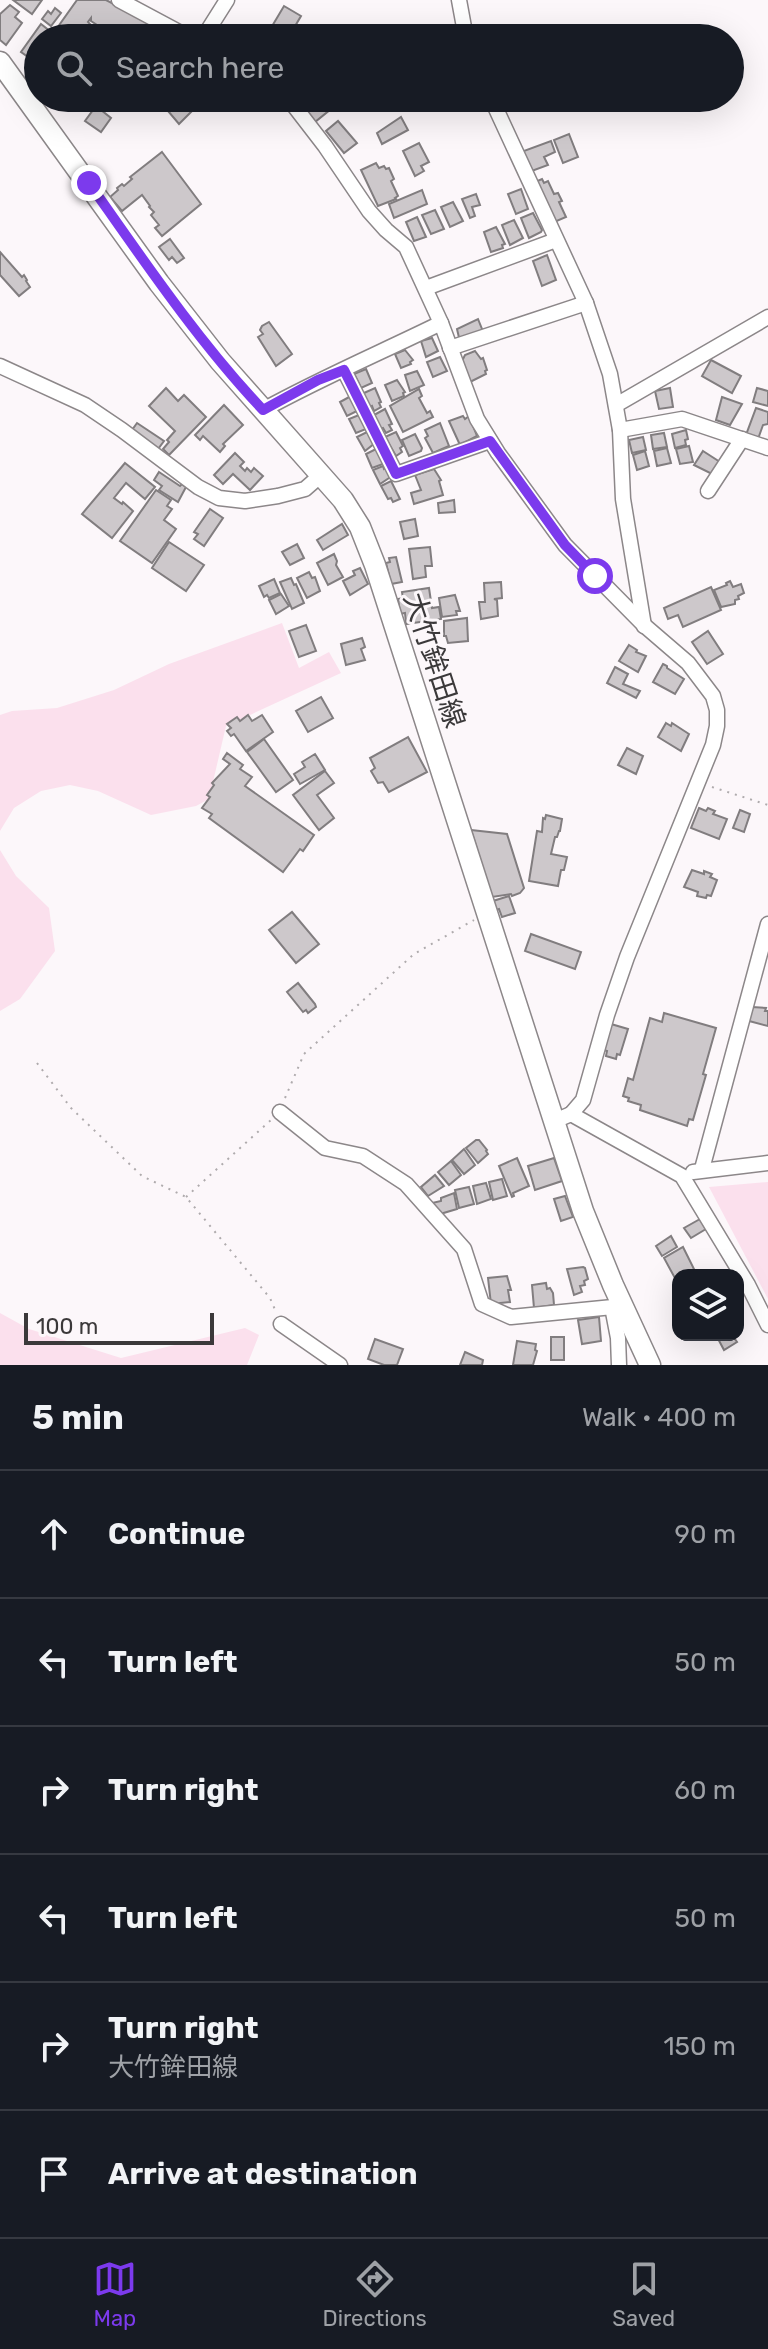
<!DOCTYPE html>
<meta charset="utf-8">
<style>
body{margin:0;font-family:Rubik,"Noto Sans JP",sans-serif;background:#20242c;color:#f1f3f6}
.controls{position:absolute;right:24px;bottom:24px;display:grid;overflow:hidden;border-radius:16px;box-shadow:0 8px 32px #0002}
.controls button{width:72px;height:72px;display:grid;place-items:center;padding:0;border:0;border-bottom:2px solid #363941;background:#171b24;color:#f1f3f6;font:40px sans-serif}
.scale{position:absolute;left:24px;bottom:20px;width:190px;box-sizing:border-box;padding-left:8px;border:4px solid #3b393a;border-top:0;font-size:22px;line-height:28px;white-space:nowrap;color:#3b393a;-webkit-text-stroke:6px #fcf7fa;paint-order:stroke}
.stop{position:absolute;width:24px;height:24px;margin:-18px;border:6px solid #7c3aed;border-radius:50%;background:#fff}
.stop.end{background:#7c3aed;border-color:#fff;box-shadow:0 2px 8px #0008}
.list{margin:0;padding:0;list-style:none}
h2{display:flex;justify-content:space-between;align-items:center;height:104px;margin:0;padding:0 32px;font-size:34px}
h2 small{font-size:26px;font-weight:400;color:#9ea1a6}
.list li{display:grid;grid-template-columns:52px 1fr auto;gap:24px;align-items:center;box-sizing:border-box;height:128px;padding:0 32px;border-top:2px solid #363941}
.list b{display:block;font-size:30px;white-space:nowrap}
.list p{margin:0;font-size:26px;white-space:nowrap;color:#9ea1a6}
.list em{font-size:26px;font-style:normal;color:#9ea1a6}
.icon{flex:none;width:44px;height:44px;fill:none;stroke:currentColor;stroke-width:2;stroke-linecap:round;stroke-linejoin:round}
.map{position:relative;flex:none;width:768px;height:1365px;overflow:hidden}
.search{position:absolute;background:#171b24;box-shadow:0 8px 32px #0002;left:24px;right:24px;top:24px;height:88px;display:flex;align-items:center;gap:20px;box-sizing:border-box;padding:0 28px;border-radius:44px;color:#9ea1a6;font-size:30px}
.sheet{height:872px;background:#171b24}
nav{display:flex;justify-content:space-around;align-items:center;box-sizing:border-box;height:112px;border-top:2px solid #363941;background:#171b24;font-size:22px;color:#9ea1a6}
nav a{display:grid;justify-items:center;gap:4px}
nav .on{color:#7c3aed}
.map>svg:first-child{display:block}
.green{fill:#fbe0ed}
.building{fill:#cdc8cb;stroke:#817d7f;stroke-width:2}
.lines{fill:none;stroke-linecap:round;stroke-linejoin:round}
.minor-casing{stroke:#8c8789;stroke-width:17}
.secondary-casing{stroke:#8c8789;stroke-width:23}
.path{stroke:#afabad;stroke-width:2;stroke-dasharray:2 6;stroke-linecap:butt}
.minor{stroke:#fff;stroke-width:14}
.secondary{stroke:#fff;stroke-width:20}
.route{stroke:#7c3aed;stroke-width:10}
.labels{text-anchor:middle;stroke-width:6;stroke-linejoin:round;paint-order:stroke}
.street-label{font-size:28px;fill:#3b393a;stroke:#fcf7fa}
</style>
<div class="map">
<svg width="768" height="1365" viewBox="0 0 768 1365">
<rect width="100%" height="100%" fill="#fcf7fa"/>
<g class="green">
<path d="M282,623L299,668L329,652L341,673L226,726L209,799L196,806L151,815L98,791L70,785L41,791L14,808L0,831V715L12,711L57,708L114,690L169,664Z"/>
<path d="M0,850L16,876L49,908L55,951L20,999L0,1011Z"/>
<path d="M768,1182V1299L709,1187Z"/>
<path d="M0,1313L29,1329L121,1358L245,1328L259,1335L247,1365H0Z"/>
</g>
<g class="building">
<path d="M13,0H42L32,14Z"/>
<path d="M77,0H106L161,28L156,38H117L91,21V18L88,22L90,24L80,38H50Z"/>
<path d="M10,5L19,12L15,17L22,23L6,45L0,40V14Z"/>
<path d="M284,6L301,16L288,38H265Z"/>
<path d="M55,8L61,13L51,26L42,19L48,11L51,14Z"/>
<path d="M41,24L51,32L46,38H38V49L31,59L21,52Z"/>
<path d="M157,98H205L179,124Z"/>
<path d="M312,98H322L331,109L315,122L302,106Z"/>
<path d="M96,106L111,118L101,132L85,121Z"/>
<path d="M401,117L408,130L382,144L377,133Z"/>
<path d="M338,121L357,143L344,153L326,131Z"/>
<path d="M569,134L578,157L563,163L554,140Z"/>
<path d="M551,141L555,152L544,157L548,165L529,172L521,152Z"/>
<path d="M419,143L429,162L421,166L424,171L415,176L403,151Z"/>
<path d="M162,152L201,204L162,236L155,228L159,225L151,215L154,212L149,207L150,206L142,195L122,211L110,197L118,190L117,188L122,184L124,186L132,179L130,177Z"/>
<path d="M376,163L379,168L384,166L386,169L389,168L394,179L391,181L398,196L395,198L396,199L378,206L361,170Z"/>
<path d="M542,179L544,183L548,181L554,194L558,193L562,201L559,202L566,217L552,223L535,182Z"/>
<path d="M521,189L528,209L516,214L508,194Z"/>
<path d="M422,190L427,204L394,218L389,204Z"/>
<path d="M476,194L480,205L472,207L475,216L470,218L462,199Z"/>
<path d="M453,202L463,221L450,227L441,207Z"/>
<path d="M435,210L444,229L431,234L422,215Z"/>
<path d="M533,213L542,230L541,232L529,238L521,218Z"/>
<path d="M417,217L426,237L414,241L406,222Z"/>
<path d="M514,220L523,238L510,245L502,225Z"/>
<path d="M496,227L505,244L502,245L503,248L491,252L484,232Z"/>
<path d="M170,239L184,258L177,263L172,257L169,260L159,247Z"/>
<path d="M0,252L22,277L24,275L27,280L26,281L30,287L19,296L0,275Z"/>
<path d="M547,255L556,280L542,286L533,261Z"/>
<path d="M478,319L484,334L460,342L457,329Z"/>
<path d="M269,322L292,354L276,366L258,337L263,334L260,330L262,326Z"/>
<path d="M432,338L438,351L426,357L421,341Z"/>
<path d="M405,350L413,360L410,362L411,364L401,368L395,354Z"/>
<path d="M475,351L481,359L483,358L487,370L485,371L486,374L468,383L462,361L465,355Z"/>
<path d="M440,357L447,371L433,377L427,362Z"/>
<path d="M711,360L741,376L732,393L702,376Z"/>
<path d="M366,369L372,383L361,388L354,374Z"/>
<path d="M417,371L424,385L410,391L405,375Z"/>
<path d="M397,380L405,392L403,393L404,396L392,401L385,385Z"/>
<path d="M166,388L178,401L184,395L206,417L169,455L163,449L169,442L167,440L175,431L149,406Z"/>
<path d="M375,388L381,402L379,403L381,407L374,411L372,406L370,407L364,396V393Z"/>
<path d="M670,388L673,407L659,409L655,391Z"/>
<path d="M757,388L768,391V406L753,402Z"/>
<path d="M419,389L422,396L419,398L427,413L430,411L433,417L403,432L390,406Z"/>
<path d="M351,396L357,411L347,416L340,402Z"/>
<path d="M722,397L742,404L730,425L716,420Z"/>
<path d="M224,405L243,425L223,444L225,446L220,452L203,436L200,440L195,435Z"/>
<path d="M756,408L768,412V424L763,425L758,439L746,435Z"/>
<path d="M385,409L392,424L389,425L392,430L386,433L383,428L380,429L374,415Z"/>
<path d="M359,415L367,426L365,427L366,429L356,433L349,419Z"/>
<path d="M463,416L465,419L469,416L477,436L460,445L449,421Z"/>
<path d="M137,423L164,441L158,449L132,430Z"/>
<path d="M440,423L449,446L433,453L425,438L428,436L425,430Z"/>
<path d="M686,430L688,439L685,440L686,445L675,448L672,434Z"/>
<path d="M367,432L375,443L365,451L357,437Z"/>
<path d="M396,432L403,446L400,448L402,452L396,456L385,437Z"/>
<path d="M664,433L667,447L653,449L651,435Z"/>
<path d="M415,434L422,448L421,451L409,456L402,440Z"/>
<path d="M643,437L646,450L632,453L629,440Z"/>
<path d="M689,446L693,462L680,464L676,449Z"/>
<path d="M667,448L671,463L657,466L654,451Z"/>
<path d="M376,449L384,460L383,464L372,468L366,454Z"/>
<path d="M645,451L649,466L637,470L633,455Z"/>
<path d="M703,451L720,462L712,474L694,465Z"/>
<path d="M235,453L244,462L240,466L245,471L247,468L251,472L254,468L263,476L250,490L233,474L223,484L214,475Z"/>
<path d="M125,463L155,487L145,499L126,483L114,498L122,504L123,502L133,511L112,538L82,514Z"/>
<path d="M383,466L384,469L387,467L392,476L380,484L373,470Z"/>
<path d="M434,469L441,480L439,481L443,495L414,504L411,493L421,490L415,475Z"/>
<path d="M159,472L180,486L182,484L186,487L178,502L159,490L162,486L154,480Z"/>
<path d="M391,481L400,499L393,502L391,498L388,499L381,486Z"/>
<path d="M156,490L171,500L167,506L172,509L164,520L176,529L152,563L120,541Z"/>
<path d="M454,500L455,512L439,513L438,503Z"/>
<path d="M210,509L223,518L204,546L194,539L198,534L194,532Z"/>
<path d="M415,519L418,536L404,539L400,522Z"/>
<path d="M342,524L348,535L323,550L317,540Z"/>
<path d="M169,542L204,565L186,591L152,568Z"/>
<path d="M297,544L304,558L290,565L282,552Z"/>
<path d="M430,547L432,566H425L426,577L413,579L409,549Z"/>
<path d="M334,554L337,561L336,565L343,577L328,585L317,563Z"/>
<path d="M396,557L402,582L391,584L386,563L390,562L389,558Z"/>
<path d="M360,568L368,584L350,595L343,581L355,575L353,571Z"/>
<path d="M309,572L312,578L315,577L320,591L307,598L297,578Z"/>
<path d="M291,578L294,585L296,584L304,603L292,609L280,582Z"/>
<path d="M274,579L280,593L269,598L267,595L264,597L259,586Z"/>
<path d="M730,581L733,587L741,584L744,593L738,596L739,599L735,600V604L721,607L714,590L727,585L726,583Z"/>
<path d="M501,582L502,598L494,599L497,600L498,616L481,619L479,602H485L484,583Z"/>
<path d="M711,587L721,610L683,627L678,615L668,619L664,608Z"/>
<path d="M429,588L432,608L439,607L441,619L406,624L405,613L400,614L398,599L403,598L402,592Z"/>
<path d="M281,594L289,606L276,614L269,600Z"/>
<path d="M455,595L460,611H456L457,615L442,617L439,598Z"/>
<path d="M467,618L468,641L448,643L446,636H444V621Z"/>
<path d="M306,625L316,651L299,657L289,631Z"/>
<path d="M708,631L723,654L707,664L692,642Z"/>
<path d="M362,638L365,647L361,649L365,660L346,665L341,644Z"/>
<path d="M629,645L637,650L636,652L646,656L638,672L619,661Z"/>
<path d="M663,664L667,666V668L684,679L675,694L653,682Z"/>
<path d="M615,667L628,674L623,684L640,691L636,698L607,683Z"/>
<path d="M321,697L333,718L308,732L296,711Z"/>
<path d="M248,715L252,721L262,715L273,732L246,751L234,734L231,736L227,731L231,728L227,724L237,717L240,721Z"/>
<path d="M666,723L671,726L672,723L689,734L681,751L658,737Z"/>
<path d="M408,737L427,772L389,792L383,782L378,783L371,771L375,768L370,758Z"/>
<path d="M264,739L293,780L276,792L247,752Z"/>
<path d="M627,748L643,756L636,774L618,765Z"/>
<path d="M227,753L243,765L240,769L252,777L245,786L314,835L303,851L300,849L283,872L209,818L212,814L202,808L210,797L207,795L214,785L212,783L230,764L223,759Z"/>
<path d="M315,754L325,770L300,784L294,774L305,767L302,762Z"/>
<path d="M325,771L334,783L317,795L334,818L319,830L293,795Z"/>
<path d="M699,808L706,811L708,808L715,811L713,814L727,819L719,839L691,828Z"/>
<path d="M740,810L750,814L744,832L733,828Z"/>
<path d="M546,815L562,819L560,831H559L557,837H555L551,854L567,857L564,870H561L558,886L529,881L537,831L542,832L543,818L545,819Z"/>
<path d="M471,830L507,834L524,888L520,893L512,896L511,894L492,897Z"/>
<path d="M692,870L704,874V871L712,874L710,877L717,880L711,896L707,895L706,898L697,896L698,892L684,887Z"/>
<path d="M509,896L515,913L502,917L499,909L496,910L493,901Z"/>
<path d="M292,912L319,944L296,963L269,930Z"/>
<path d="M531,934L581,952L575,969L525,951Z"/>
<path d="M298,983L315,1004L316,1007L308,1013L306,1010L303,1012L287,992Z"/>
<path d="M752,1007L766,1008L765,1011H768V1026L749,1021Z"/>
<path d="M664,1013L716,1028L703,1074L706,1075L693,1120L689,1119L687,1126L640,1110L641,1105L628,1101L629,1098L623,1096L628,1078L633,1080L650,1018L662,1022Z"/>
<path d="M611,1024L628,1029L620,1055L617,1054L616,1059L606,1056L607,1051L604,1050Z"/>
<path d="M476,1140H479L487,1150L486,1151L488,1154L478,1163L466,1148Z"/>
<path d="M464,1149L475,1165L464,1174L452,1160Z"/>
<path d="M517,1158L529,1186L513,1193L514,1196L512,1197L499,1166Z"/>
<path d="M554,1158L562,1181L535,1190L528,1166Z"/>
<path d="M451,1161L461,1175L449,1185L438,1172Z"/>
<path d="M435,1175L444,1186L428,1196L421,1187Z"/>
<path d="M502,1179L507,1196L493,1200L489,1182Z"/>
<path d="M486,1183L491,1199L477,1204L473,1186Z"/>
<path d="M469,1187L474,1204L459,1208L455,1190Z"/>
<path d="M454,1193L457,1209L440,1214L432,1206V1203L441,1201V1198Z"/>
<path d="M565,1196L573,1217L561,1221L554,1199Z"/>
<path d="M700,1219L706,1229L691,1238L684,1228Z"/>
<path d="M671,1236L677,1247L662,1256L656,1246Z"/>
<path d="M683,1247L694,1269L684,1275H678L676,1280L664,1258Z"/>
<path d="M583,1267L585,1268L588,1279L584,1281L585,1285L580,1286L582,1292L574,1295L567,1269Z"/>
<path d="M507,1276L511,1290H508L510,1302L491,1304L488,1278Z"/>
<path d="M546,1283L547,1289L550,1288L553,1293L554,1305L534,1308L532,1285Z"/>
<path d="M599,1317L601,1341L582,1344L578,1320Z"/>
<path d="M716,1335H732L737,1342L724,1350Z"/>
<rect x="551" y="1337" width="13" height="23"/>
<path d="M375,1339L403,1349L397,1365H384L368,1359Z"/>
<path d="M517,1341L536,1344L535,1350L537,1351L533,1365H513Z"/>
<path d="M465,1352L483,1360L482,1365H460Z"/>
</g>
<g class="lines">
<defs>
<g id="minor">
<path d="M119,0L190,38"/>
<path d="M459,0L466,38"/>
<path d="M203,38L227,0"/>
<path d="M288,98L325,146L369,211L386,230L406,247L441,323L477,419L498,453L565,545L645,626L688,663L713,696L717,710V726L713,745L627,957L607,1015L583,1100L571,1114"/>
<path d="M491,98L586,303L610,374L620,430L623,499L644,626"/>
<path d="M426,288L556,240"/>
<path d="M450,348L586,303"/>
<path d="M0,366L85,405L122,430L198,487L219,498L245,501L278,496L305,489L321,475"/>
<path d="M344,370L396,474L490,441"/>
<path d="M616,405L768,317"/>
<path d="M263,410C321,378 382,352 441,323"/>
<path d="M620,430L682,419L768,448"/>
<path d="M708,491L742,439"/>
<path d="M280,1112L325,1148L363,1156L406,1184L464,1249L482,1304L511,1317L623,1306"/>
<path d="M564,1117L571,1114L682,1176L748,1285L768,1325"/>
<path d="M702,1169L768,924"/>
<path d="M693,1172L768,1163"/>
<path d="M612,1307L618,1338L619,1365"/>
<path d="M281,1324L340,1365"/>
</g>
<path id="secondary" d="M0,62L159,283L220,361L343,500L360,527L375,565L583,1211L613,1285L650,1365"/>
</defs>
<use href="#minor" class="minor-casing"/>
<use href="#secondary" class="secondary-casing"/>
<g class="path">
<path d="M712,787L768,805"/>
<path d="M37,1063L71,1108L142,1176L186,1197L270,1298L276,1312"/>
<path d="M285,1098L304,1054L414,954L474,920"/>
<path d="M186,1197L271,1120"/>
</g>
<use href="#minor" class="minor"/>
<use href="#secondary" class="secondary"/>
</g>
<g class="lines">
<path class="route" d="M89,183C144,261 198,341 263,410L318,380L344,370L396,474L490,441L565,545L595,576"/>
</g>
<g class="labels">
<g class="street-label">
<text transform="translate(435 660) rotate(72)" y="10">大竹鉾田線</text>
</g>
</g>
</svg>
<div class="controls">
<button><svg class="icon" aria-label="layers" viewBox="0 0 24 24"><path d="M12 4l9 5-9 5-9-5zM3 14l9 5 9-5"/></svg></button>
</div>
<div class="scale">100 m</div>
<div class="stop" style="left:595px;top:576px"></div>
<div class="stop end" style="left:89px;top:183px"></div>
<div class="search"><svg class="icon" aria-label="search" viewBox="0 0 24 24"><circle cx="10" cy="10" r="6"/><path d="M15 15l6 6"/></svg>Search here</div>
</div>
<section class="sheet">
<h2>5 min<small>Walk · 400 m</small></h2>
<ul class="list">
<li><svg class="icon" aria-label="ahead" viewBox="0 0 24 24"><path d="M12 20V5M6 11l6-6 6 6"/></svg><div><b>Continue</b></div><em>90 m</em></li>
<li><svg class="icon" aria-label="left" viewBox="0 0 24 24"><path d="M17 20v-9H6M10 6l-5 5 5 5"/></svg><div><b>Turn left</b></div><em>50 m</em></li>
<li><svg class="icon" aria-label="right" viewBox="0 0 24 24"><path d="M7 20v-9h11M14 6l5 5-5 5"/></svg><div><b>Turn right</b></div><em>60 m</em></li>
<li><svg class="icon" aria-label="left" viewBox="0 0 24 24"><path d="M17 20v-9H6M10 6l-5 5 5 5"/></svg><div><b>Turn left</b></div><em>50 m</em></li>
<li><svg class="icon" aria-label="right" viewBox="0 0 24 24"><path d="M7 20v-9h11M14 6l5 5-5 5"/></svg><div><b>Turn right</b><p>大竹鉾田線</p></div><em>150 m</em></li>
<li><svg class="icon" aria-label="arrive" viewBox="0 0 24 24"><path d="M6 21V4h12l-3 4 3 4H6"/></svg><div><b>Arrive at destination</b></div></li>
</ul>
</section>
<nav>
<a class="on"><svg class="icon" aria-label="map" viewBox="0 0 24 24"><path d="M3 6l6-2 6 2 6-2v14l-6 2-6-2-6 2zM9 4v14M15 6v14"/></svg>Map</a>
<a><svg class="icon" aria-label="directions" viewBox="0 0 24 24"><path d="M12 3l9 9-9 9-9-9zM9 14v-3h6M13 9l2 2-2 2"/></svg>Directions</a>
<a><svg class="icon" aria-label="saved" viewBox="0 0 24 24"><path d="M7 4h10v16l-5-4-5 4z"/></svg>Saved</a>
</nav>
